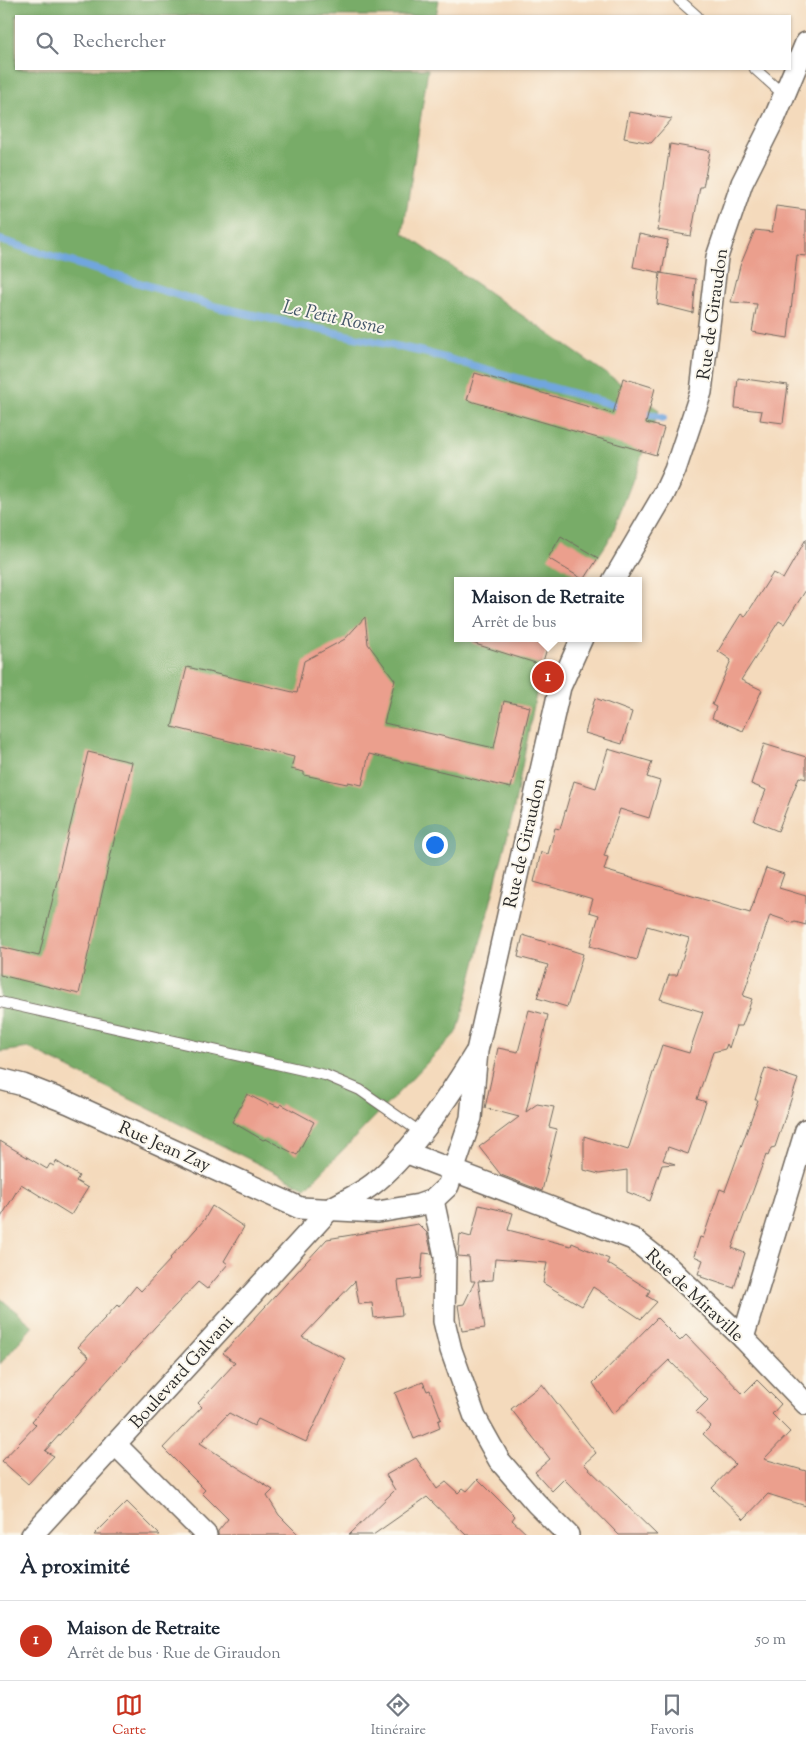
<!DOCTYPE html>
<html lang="fr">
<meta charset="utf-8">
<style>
body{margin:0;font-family:"Sorts Mill Goudy",serif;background:#f2f2f3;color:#1f2937}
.you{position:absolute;left:434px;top:844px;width:18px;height:18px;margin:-12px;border:4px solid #fff;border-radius:50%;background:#1a73e8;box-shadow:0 0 0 8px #1a73e833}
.badge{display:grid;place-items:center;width:32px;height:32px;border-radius:50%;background:#c8321e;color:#fff;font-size:16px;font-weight:700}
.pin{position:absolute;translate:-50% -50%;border:2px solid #fff;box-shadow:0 1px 5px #0006}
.popup{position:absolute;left:454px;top:577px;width:188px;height:65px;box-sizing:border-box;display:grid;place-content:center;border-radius:0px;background:#fff;filter:drop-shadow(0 1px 4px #0005);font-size:16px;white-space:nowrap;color:#747a83}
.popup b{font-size:19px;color:#1f2937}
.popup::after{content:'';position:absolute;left:50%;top:100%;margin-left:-10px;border:10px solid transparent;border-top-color:#fff}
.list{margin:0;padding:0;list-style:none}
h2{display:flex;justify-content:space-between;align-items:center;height:65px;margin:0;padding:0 20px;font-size:21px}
h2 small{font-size:16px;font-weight:400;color:#747a83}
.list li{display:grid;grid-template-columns:32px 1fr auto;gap:15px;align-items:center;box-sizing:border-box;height:80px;padding:0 20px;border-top:1px solid #e0e1e3}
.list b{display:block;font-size:19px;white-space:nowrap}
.list p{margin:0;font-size:16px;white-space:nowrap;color:#747a83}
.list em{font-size:16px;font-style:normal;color:#747a83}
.icon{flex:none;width:28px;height:28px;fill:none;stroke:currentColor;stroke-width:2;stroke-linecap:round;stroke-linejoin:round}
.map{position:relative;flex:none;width:806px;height:1535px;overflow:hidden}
.search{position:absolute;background:#fff;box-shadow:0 1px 4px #0004;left:15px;right:15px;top:15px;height:55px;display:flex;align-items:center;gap:12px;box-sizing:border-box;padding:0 18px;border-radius:0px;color:#747a83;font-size:19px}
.sheet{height:145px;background:#fff}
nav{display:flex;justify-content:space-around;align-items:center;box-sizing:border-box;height:70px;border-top:1px solid #e0e1e3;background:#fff;font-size:14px;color:#747a83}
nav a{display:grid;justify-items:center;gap:2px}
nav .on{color:#c8321e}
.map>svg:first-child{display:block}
.forest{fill:#78ac68;stroke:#526c4a}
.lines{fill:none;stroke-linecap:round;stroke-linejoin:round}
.stream{stroke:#71a6de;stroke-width:8}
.building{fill:#eb9f8d}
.lane-casing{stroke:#71685e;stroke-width:12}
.street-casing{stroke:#71685e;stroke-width:24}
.lane{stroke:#fff;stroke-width:10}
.street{stroke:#fff;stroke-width:21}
.labels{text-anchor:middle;stroke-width:4;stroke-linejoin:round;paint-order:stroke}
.street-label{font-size:18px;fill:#2b2b2b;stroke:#fbf7ec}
.water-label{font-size:19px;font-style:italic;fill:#44566a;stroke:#fbf7ec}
</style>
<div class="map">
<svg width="806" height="1535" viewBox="0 0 806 1535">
<rect width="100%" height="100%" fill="#fbf7ec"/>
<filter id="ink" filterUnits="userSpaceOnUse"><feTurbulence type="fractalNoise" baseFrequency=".02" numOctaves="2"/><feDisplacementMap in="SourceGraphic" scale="10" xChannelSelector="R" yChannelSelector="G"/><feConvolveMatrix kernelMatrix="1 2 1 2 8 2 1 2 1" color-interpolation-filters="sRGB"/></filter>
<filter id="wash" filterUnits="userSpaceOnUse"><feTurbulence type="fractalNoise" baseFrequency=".0096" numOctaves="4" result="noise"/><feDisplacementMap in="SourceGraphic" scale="20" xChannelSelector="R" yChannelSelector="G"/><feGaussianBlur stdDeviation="1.12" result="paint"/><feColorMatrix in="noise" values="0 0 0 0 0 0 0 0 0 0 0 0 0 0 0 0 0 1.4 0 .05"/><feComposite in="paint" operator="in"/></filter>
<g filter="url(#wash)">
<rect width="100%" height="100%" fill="#f4dabc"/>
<g class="forest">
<path d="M0,0H439L436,16H16V69H428L403,233L659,410L611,537L582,581H458V638H547L512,818L458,1031L306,1188L29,1048L0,1052Z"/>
<path d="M0,1298L33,1326L0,1364Z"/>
</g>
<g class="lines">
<g class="stream">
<path d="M0,240L217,307L423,352L625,408"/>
<path d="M639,412L663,418"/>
</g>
</g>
<g id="blocks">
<g class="building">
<path d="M629,112L672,119L651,143L624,138Z"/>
<path d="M670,144L710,151L703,187H700L691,236L658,230Z"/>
<path d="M776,206L806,210V256L797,255L788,338L752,332L757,304L731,302L740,266L755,230L772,232Z"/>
<path d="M639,234L668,240L662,273L633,267Z"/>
<path d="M660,273L696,279L693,313L657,304Z"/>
<path d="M475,373L613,414L623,378L655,388L646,423L664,428L656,455L467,400Z"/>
<path d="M738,378L788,385L783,423L760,420L762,411L735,408Z"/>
<path d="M561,536L598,558L584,580L548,558Z"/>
<path d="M806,539V590L784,624L779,621L741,680L762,690L743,731L712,718L716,707L712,705L731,660L718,651L741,614L745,617L773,573L783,579Z"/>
<path d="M365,617L368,644L395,680L384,723L494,748L504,701L530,707L511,788L369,754L362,785L348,782L347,784L304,775V772L291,769L294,757L172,727L187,667L297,693L304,661L345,639Z"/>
<path d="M473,638H550L542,665L472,643Z"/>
<path d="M595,698L632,712L622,744L585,733Z"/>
<path d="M764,744L806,757V779L799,777L778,831L754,821L766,790L751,784Z"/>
<path d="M608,749L652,762L647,777L660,781L649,818L620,809L604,856L608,857L604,870L750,913L766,868L784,874L779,888L806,896V925L795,922L793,923L770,915L743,996L752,999L742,1026H736L729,1048L727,1044L725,1049L713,1052L697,1099L706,1102L688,1154L668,1147L663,1160L675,1164L662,1165L650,1201L627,1192V1170L599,1174L584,1170V1136L628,1150L662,1045L689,1053L703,1012L660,999L669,975H677L689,938L647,926L637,960L590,946L599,915L589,912L593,899L534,882L541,852L548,854L555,828L560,829L574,781L596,788Z"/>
<path d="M88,752L132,762L79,994L0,975V947L39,956Z"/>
<path d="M523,935L583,954L567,1007L537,998L548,965L518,957Z"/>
<path d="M529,1010L548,1015L526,1112L537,1104L554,1107L549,1127L557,1129L542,1191L501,1175L479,1147L519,1117L485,1108L498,1048L518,1052Z"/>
<path d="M765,1068L798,1079L775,1147L771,1148L768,1156L766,1155L732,1248L745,1253L734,1288L701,1277L702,1275L698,1274L703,1260L694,1256L700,1237L703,1238L720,1189L725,1191L758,1100H755Z"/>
<path d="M247,1094L268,1105L270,1103L279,1107L281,1104L314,1122L297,1155L266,1139L263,1140L232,1122Z"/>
<path d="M0,1141L47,1169L50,1164L54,1166L56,1161L79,1176L76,1181L88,1188L71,1215L21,1184L0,1219Z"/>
<path d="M479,1205L513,1213L508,1230L571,1246L572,1243L609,1259L607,1263L650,1290L647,1296L657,1302L641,1319L593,1287L582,1306L543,1283L547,1263L495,1259L493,1280L478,1281L485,1328L462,1331L458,1305L464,1304L475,1281H471L469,1257L458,1256L460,1234L471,1237Z"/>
<path d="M212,1206L244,1227L224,1261L228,1264L207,1289L198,1282L155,1327L45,1451L54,1456L28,1484L2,1461L36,1425L32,1421L89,1357L78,1347L117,1305L119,1307L136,1286L141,1291L171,1259L170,1258L204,1220Z"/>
<path d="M418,1224L427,1233L432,1254L423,1253L421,1278L398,1281L402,1315L374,1318L372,1303L359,1304L355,1281L302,1337L346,1359L306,1442L258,1419L254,1426L229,1413L200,1443L273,1490L267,1496L279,1515L299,1535H218V1531L228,1519L202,1493L205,1490L163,1448L202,1407L198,1403L235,1363L223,1353L327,1239Z"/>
<path d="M657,1318L680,1341L686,1335L743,1394L757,1380L781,1404L772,1414L790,1432L764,1459L806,1471V1506L768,1494L744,1519L712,1488L735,1464L703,1434L711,1426L696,1412L708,1400L669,1360L613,1414L593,1383Z"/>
<path d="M423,1382L427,1391L430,1390L441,1419L438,1421L440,1428L414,1439L395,1393Z"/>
<path d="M542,1384L596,1453L584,1464L657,1535H619L564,1479L552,1491L535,1472L550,1459L511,1409Z"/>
<path d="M416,1458L437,1489L446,1482L458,1493L463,1488L467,1491L478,1479L515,1516L512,1520L528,1535H466L427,1497L373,1535H349L395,1490L386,1475Z"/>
<path d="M127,1502L160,1535H94Z"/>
</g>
</g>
</g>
<g filter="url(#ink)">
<use href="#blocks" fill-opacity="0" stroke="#71685e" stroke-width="1"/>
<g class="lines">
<defs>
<g id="lane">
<path d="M679,0L697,16"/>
<path d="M755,69L784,95"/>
<path d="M0,1002L325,1075L360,1090L420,1132"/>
</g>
<g id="street">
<path d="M613,581L664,494L675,470L701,392L717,257L742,183L775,117L806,43"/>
<path d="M0,1079L23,1085L69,1103L300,1208L378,1212L419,1205L433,1200L448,1186L471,1118L477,1051L560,687L582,638"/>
<path d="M405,1152L633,1239L666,1265L743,1338L806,1404"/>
<path d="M433,1200L445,1256L444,1321L451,1350L475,1417L499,1460L536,1503L568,1535"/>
<path d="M743,1338L806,1130"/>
<path d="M115,1444L206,1535"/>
<path d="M32,1535L330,1209C344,1201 360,1194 373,1184C411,1154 450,1095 475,1054"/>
</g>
</defs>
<use href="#lane" class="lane-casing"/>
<use href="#street" class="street-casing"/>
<use href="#lane" class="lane"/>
<use href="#street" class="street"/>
</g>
</g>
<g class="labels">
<g class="street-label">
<text transform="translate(712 314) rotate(-82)" y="6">Rue de Giraudon</text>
<text transform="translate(524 843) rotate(-77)" y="6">Rue de Giraudon</text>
<text transform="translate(165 1146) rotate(24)" y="6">Rue Jean Zay</text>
<text transform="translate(695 1295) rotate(43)" y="6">Rue de Miraville</text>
<text transform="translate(181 1372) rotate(-48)" y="6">Boulevard Galvani</text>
</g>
<g class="water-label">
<text transform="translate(334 316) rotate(12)" y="7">Le Petit Rosne</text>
</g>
</g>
</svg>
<div class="you"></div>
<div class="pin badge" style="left:548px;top:677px">1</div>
<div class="popup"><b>Maison de Retraite</b>Arrêt de bus</div>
<div class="search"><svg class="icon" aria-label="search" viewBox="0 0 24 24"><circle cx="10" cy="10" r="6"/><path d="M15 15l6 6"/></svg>Rechercher</div>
</div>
<section class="sheet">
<h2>À proximité<small></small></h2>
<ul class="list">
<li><span class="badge">1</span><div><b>Maison de Retraite</b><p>Arrêt de bus · Rue de Giraudon</p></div><em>50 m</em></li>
</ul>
</section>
<nav>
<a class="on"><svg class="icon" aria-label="map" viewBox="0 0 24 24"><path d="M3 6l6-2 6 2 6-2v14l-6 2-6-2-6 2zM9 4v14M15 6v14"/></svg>Carte</a>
<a><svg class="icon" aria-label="directions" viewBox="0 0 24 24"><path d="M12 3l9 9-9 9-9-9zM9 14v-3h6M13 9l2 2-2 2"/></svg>Itinéraire</a>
<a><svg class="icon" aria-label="saved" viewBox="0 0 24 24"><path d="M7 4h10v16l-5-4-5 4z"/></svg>Favoris</a>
</nav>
